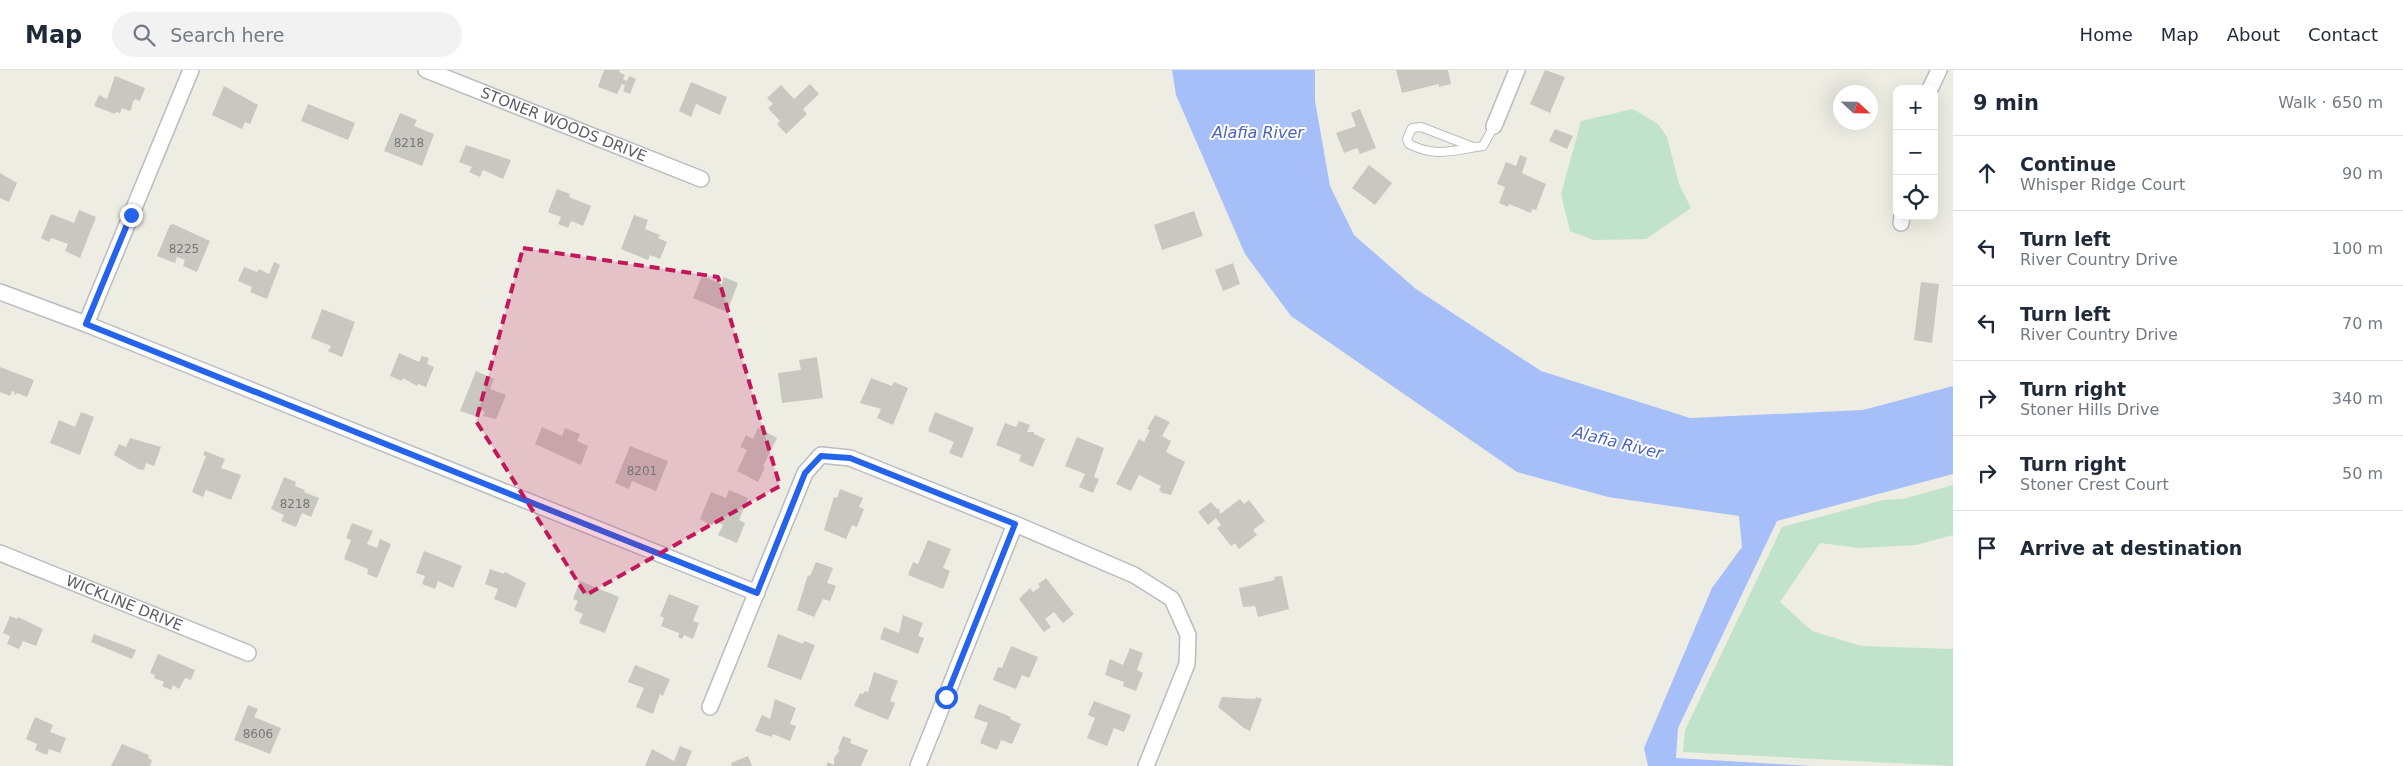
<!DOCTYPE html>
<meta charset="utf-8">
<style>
body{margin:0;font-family:"DejaVu Sans",sans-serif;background:#f2f2f3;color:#1f2937}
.controls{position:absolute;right:15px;top:15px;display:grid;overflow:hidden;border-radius:10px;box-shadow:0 5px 20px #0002}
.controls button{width:45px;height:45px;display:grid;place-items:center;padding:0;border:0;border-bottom:1px solid #e0e1e3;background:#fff;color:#1f2937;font:25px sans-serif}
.compass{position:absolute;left:1833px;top:15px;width:45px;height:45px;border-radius:50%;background:#fff;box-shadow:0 5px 20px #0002;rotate:112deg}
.stop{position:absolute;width:15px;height:15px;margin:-11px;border:4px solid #2563eb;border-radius:50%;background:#fff}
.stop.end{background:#2563eb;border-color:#fff;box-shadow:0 1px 5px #0008}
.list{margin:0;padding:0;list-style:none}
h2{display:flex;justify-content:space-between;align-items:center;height:65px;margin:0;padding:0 20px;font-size:21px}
h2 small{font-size:16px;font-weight:400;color:#747a83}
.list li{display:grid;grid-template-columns:32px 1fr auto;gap:15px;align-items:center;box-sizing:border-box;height:75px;padding:0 20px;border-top:1px solid #e0e1e3}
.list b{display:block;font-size:19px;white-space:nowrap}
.list p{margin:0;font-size:16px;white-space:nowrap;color:#747a83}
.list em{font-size:16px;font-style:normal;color:#747a83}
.icon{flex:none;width:28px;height:28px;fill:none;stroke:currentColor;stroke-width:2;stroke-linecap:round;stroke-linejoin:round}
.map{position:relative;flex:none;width:1953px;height:696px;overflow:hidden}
header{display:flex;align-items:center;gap:30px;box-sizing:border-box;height:70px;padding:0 25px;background:#fff;border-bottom:1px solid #e0e1e3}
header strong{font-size:24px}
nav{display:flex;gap:28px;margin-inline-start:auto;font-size:18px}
.search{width:350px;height:45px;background:#f2f2f3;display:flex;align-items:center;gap:12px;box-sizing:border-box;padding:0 18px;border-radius:28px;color:#747a83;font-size:19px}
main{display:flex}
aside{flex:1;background:#fff}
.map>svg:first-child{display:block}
.green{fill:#c1e3cb}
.water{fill:#a7bff9}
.building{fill:#c8c8c0}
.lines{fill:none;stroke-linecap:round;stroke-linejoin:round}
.service-casing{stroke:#bbbbc1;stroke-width:10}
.minor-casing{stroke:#bbbbc1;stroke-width:18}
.service{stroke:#fff;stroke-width:8}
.minor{stroke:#fff;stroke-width:15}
.route{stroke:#2563eb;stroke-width:6}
.marked{fill:#c2185b;fill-opacity:0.2;stroke:#c2185b;stroke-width:4;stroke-dasharray:10 6;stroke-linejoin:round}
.labels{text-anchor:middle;stroke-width:4;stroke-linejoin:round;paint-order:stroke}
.number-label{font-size:12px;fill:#76787a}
.street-label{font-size:15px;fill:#5b5d63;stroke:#fff}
.water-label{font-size:16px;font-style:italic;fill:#4b63bb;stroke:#fff}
</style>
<header>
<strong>Map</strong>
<div class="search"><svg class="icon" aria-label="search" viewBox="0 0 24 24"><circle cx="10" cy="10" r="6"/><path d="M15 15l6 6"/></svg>Search here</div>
<nav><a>Home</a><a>Map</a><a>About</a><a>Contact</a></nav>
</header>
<main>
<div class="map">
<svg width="1953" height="696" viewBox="0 0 1953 696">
<rect width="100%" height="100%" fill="#edede3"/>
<g class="green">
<path d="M1633,39L1658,54L1667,67L1679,114L1691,138L1646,169L1593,170L1570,161L1561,124L1581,51Z"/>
<path d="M1953,415V465L1916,475L1860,478L1820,473L1780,532L1812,561L1861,576L1953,579V696L1683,682L1685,660L1782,457L1883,430L1903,429Z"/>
</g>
<path class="water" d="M1172,0H1315V31L1330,116L1354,165L1416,219L1541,301L1690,348L1863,340L1953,316V404L1777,451L1678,658L1676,688L1811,696H1648L1644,678L1712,518L1742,477L1739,446L1608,427L1517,402L1291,246L1245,184L1176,25Z"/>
<g class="building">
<path d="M604,0H620L619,2L625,5L623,9L627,11L629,6L636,9L630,24L623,21L625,15L622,14L617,24L598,17Z"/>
<path d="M1396,0H1448L1451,14L1439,17V14L1402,23Z"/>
<path d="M1545,0L1565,7L1550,43L1530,34Z"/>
<path d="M115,6L145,18L140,31L135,29L133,32L131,40L129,41L122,38L120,43L116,42L115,44L94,36L99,25L107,29Z"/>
<path d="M691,12L727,27L720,45L696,34L691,47L679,41Z"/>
<path d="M810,14L819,24L803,39L807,44L786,64L777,54L780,51L768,38L773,34L767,28L781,15L794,29Z"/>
<path d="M224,16L258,35L250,54L245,52L242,59L212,45Z"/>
<path d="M308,34L355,53L348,70L301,51Z"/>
<path d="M1360,39L1376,78L1360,84L1357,78L1344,83L1336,63L1356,56L1351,43Z"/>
<path d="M400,43L417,50L414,56L434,64L422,96L384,81Z"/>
<path d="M1555,59L1573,66L1567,79L1549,71Z"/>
<path d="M466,75L511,90L503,109L483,100L480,107L469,102L472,97L459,92Z"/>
<path d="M1520,85L1527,88L1522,103L1546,114L1536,140L1532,139L1531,143L1509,134L1508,137L1499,133L1505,117L1497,114L1506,92L1516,96Z"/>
<path d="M1369,95L1392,113L1375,135L1352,118Z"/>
<path d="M0,103L17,113L9,132L0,128Z"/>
<path d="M557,119L570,124L569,127L591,136L583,156L571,151L568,158L558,154L561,147L548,142Z"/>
<path d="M79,140L96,147L80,188L65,181L68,174L51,168L49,172L41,168L51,144L74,153Z"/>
<path d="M1194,141L1203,166L1162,180L1154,155Z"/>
<path d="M634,145L648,150L645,159L660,165L658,168L667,172L660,189L650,185L648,190L621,179Z"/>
<path d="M173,154L210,171L197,202L183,196L185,190L177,187L175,193L157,186L170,155Z"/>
<path d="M274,192L280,195L267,229L250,222L252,217L238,211L244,197L257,202L259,199L269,204Z"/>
<path d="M1233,193L1240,214L1223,221L1215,200Z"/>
<path d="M702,206L722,214L724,207L738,213L727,242L693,228Z"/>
<path d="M1921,212L1939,214L1932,273L1914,270Z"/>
<path d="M322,239L355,252L342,287L328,281L331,276L311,268Z"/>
<path d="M399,283L419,292L422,286L429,288L427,294L434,297L426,317L418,314L417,316L403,308L402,311L390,306Z"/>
<path d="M817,287L823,328L782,333L778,303L801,300L799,290Z"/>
<path d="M0,297L34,310L27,327L17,323L16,325L14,324L15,322L12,321L10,326L0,322Z"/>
<path d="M476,301L494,309L490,319L506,325L496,349L483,346L485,342L478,339L475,346L460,341Z"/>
<path d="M871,308L892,316L894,312L908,318L893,355L877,348L881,339L860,333Z"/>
<path d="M81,342L94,347L80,385L50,373L59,350L75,357Z"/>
<path d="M935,342L974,358L962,388L949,383L954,372L928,361Z"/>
<path d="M1155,345L1170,352L1162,366L1171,371L1166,382L1185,392L1171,425L1162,423L1159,420L1161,416L1139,405L1131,421L1116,414L1139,369L1144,372L1150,360L1147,359Z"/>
<path d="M1019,351L1030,355L1027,362H1034V364L1045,369L1033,397L1019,391L1021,385L996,375L1005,353L1016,357Z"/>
<path d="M542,357L562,366L565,358L580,364L577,371L588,376L581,395L535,374Z"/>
<path d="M758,358L777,368L763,396L765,397L758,412L737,401L747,380L740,377L746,365L753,369Z"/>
<path d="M1077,367L1104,378L1094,407L1099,409L1093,423L1079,417L1085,404L1065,396Z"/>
<path d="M130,368L161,377L154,396L146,393L144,400L138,399L114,385L119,374L126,377Z"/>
<path d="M630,376L668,391L656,421L632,411L629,419L615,413Z"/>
<path d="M205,381L225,389L221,398L241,405L231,430L206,420L203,427L192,422L206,386L203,385Z"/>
<path d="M284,407L296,412L295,416L305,420L304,422L319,428L311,447L302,443L296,457L281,451L284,445L271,439Z"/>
<path d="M840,419L863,428L859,437L864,439L857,457L852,455L846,469L824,460L834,427L837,428Z"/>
<path d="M729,420L748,428L739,450L745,453L737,473L718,465L723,455L714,451L713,455L708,454L700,449L711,422L726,428Z"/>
<path d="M1240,429L1244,434L1249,430L1265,451L1253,460L1257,465L1239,479L1235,473L1231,476L1217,458L1221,455L1216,448L1208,455L1198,442L1211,432L1217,439L1219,438L1220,444Z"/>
<path d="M352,453L373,461L367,474L377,478L380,469L391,474L377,508L367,504L368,499L344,489L351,470L346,468Z"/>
<path d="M928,470L951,479L943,498L950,501L943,519L908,505L913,492L918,494Z"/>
<path d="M424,481L462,496L453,518L438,511L435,519L422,514L425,506L416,503Z"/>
<path d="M816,492L833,498L827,513L836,516L830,531L823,529L814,547L797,540L808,505L810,506Z"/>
<path d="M490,499L504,504L505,502L526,513L516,538L494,529L498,519L485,514Z"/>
<path d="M1282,506L1289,539L1258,547L1255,536L1243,537L1239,518L1275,510L1274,507Z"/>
<path d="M1046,508L1074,544L1063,553L1054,542L1045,549L1051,557L1044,562L1019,529L1030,518L1033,522L1040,517L1038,514Z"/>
<path d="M580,511L619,527L605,563L579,553L583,544L574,540L578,531L573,529Z"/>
<path d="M669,524L699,536L693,551L699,553L693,569L684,565L682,569L678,567L679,563L661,556L664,548L660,546Z"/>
<path d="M903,545L923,553L918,566L924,568L918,584L880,569L884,557L899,563Z"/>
<path d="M10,546L17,549L18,547L43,559L36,576L23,571L19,579L7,574L10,566L3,563Z"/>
<path d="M94,564L136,580L132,589L91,572Z"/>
<path d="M778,564L803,574L804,571L815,575L801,610L767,597Z"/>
<path d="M1011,576L1038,587L1029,608L1022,605L1016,619L993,610L998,597L1002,598Z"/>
<path d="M1130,578L1143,583L1137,600L1143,603L1136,621L1123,616L1124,612L1105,605L1110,589L1123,595Z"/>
<path d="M158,584L195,600L191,610L185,608L179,619L173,615L171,620L162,616L164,612L154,608L155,605L150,603Z"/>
<path d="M635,595L670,609L663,626L660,624L653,644L636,637L644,618L628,612Z"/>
<path d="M874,602L898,611L890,631L895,633L888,650L854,636L860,623L863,624L865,621L868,622Z"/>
<path d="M1222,627L1255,629L1256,627L1262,629L1250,661L1244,658L1218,637Z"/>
<path d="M775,629L796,638L790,654L796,656L790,671L773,664L772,667L755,661L762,645L770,649Z"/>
<path d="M1094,631L1131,645L1124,662L1114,658L1107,676L1087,668L1095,648L1088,645Z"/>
<path d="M979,634L1011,647L1010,649L1021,654L1012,674L1001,670L997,680L980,673L988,653L974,648Z"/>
<path d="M248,635L258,639L254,647L281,658L270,684L234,670Z"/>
<path d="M35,647L53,655L50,662L66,668L60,683L49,679L47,685L35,680L37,674L26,669Z"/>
<path d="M843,666L851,669L850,673L868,680L861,696H826L828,692L834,695V688L840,680L838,679Z"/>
<path d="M122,674L149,685L148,688L152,690L150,696H111Z"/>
<path d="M680,676L692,681L686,696H645L652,679L674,691Z"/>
<path d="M748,686L752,696H732L731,693Z"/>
</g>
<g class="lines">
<defs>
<path id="service" d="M1473,77L1421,57L1412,58L1407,69L1409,74C1436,88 1454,80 1483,76L1494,56"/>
<g id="minor">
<path id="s1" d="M426,0L701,109"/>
<path d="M1930,19L1939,0"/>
<path d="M1494,56L1517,0"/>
<path d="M1901,153L1902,146"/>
<path d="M0,222L86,254L757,523"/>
<path d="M86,254L191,0"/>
<path id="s2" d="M0,483L248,583"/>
<path d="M710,637L805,403L821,385L850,388L1015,454L1134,505L1172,529L1188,565L1187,594L1146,696"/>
<path d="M918,696L1015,454"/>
</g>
</defs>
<use href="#service" class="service-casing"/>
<use href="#minor" class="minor-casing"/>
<use href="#service" class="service"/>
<use href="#minor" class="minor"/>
</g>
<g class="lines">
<path class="route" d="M131,145L86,254L757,523L805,403L821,386L850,388L1015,454L946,627"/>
</g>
<path class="marked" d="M523,178L718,207L780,416L586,525L476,351Z"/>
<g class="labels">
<g class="number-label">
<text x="409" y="77">8218</text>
<text x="184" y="183">8225</text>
<text x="642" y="405">8201</text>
<text x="295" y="438">8218</text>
<text x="258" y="668">8606</text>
</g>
<g class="street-label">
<text dy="5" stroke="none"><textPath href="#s1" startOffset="148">STONER WOODS DRIVE</textPath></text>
<text dy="5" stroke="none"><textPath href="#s2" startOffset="134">WICKLINE DRIVE</textPath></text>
</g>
<g class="water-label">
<text x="1258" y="68">Alafia River</text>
<text transform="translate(1618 372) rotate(14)" y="6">Alafia River</text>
</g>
</g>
</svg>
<div class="controls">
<button>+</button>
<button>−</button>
<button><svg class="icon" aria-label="locate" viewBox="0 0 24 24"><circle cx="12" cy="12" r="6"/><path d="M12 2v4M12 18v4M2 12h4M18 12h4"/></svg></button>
</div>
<svg class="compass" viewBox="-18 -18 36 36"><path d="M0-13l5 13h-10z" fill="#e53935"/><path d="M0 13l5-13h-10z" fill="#747a83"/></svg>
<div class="stop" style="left:946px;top:627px"></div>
<div class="stop end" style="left:131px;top:145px"></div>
</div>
<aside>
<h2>9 min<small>Walk · 650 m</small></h2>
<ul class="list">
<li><svg class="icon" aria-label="ahead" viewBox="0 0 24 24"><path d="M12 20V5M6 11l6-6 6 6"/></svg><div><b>Continue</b><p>Whisper Ridge Court</p></div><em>90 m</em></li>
<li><svg class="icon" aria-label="left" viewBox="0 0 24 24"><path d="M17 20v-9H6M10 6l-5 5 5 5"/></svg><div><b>Turn left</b><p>River Country Drive</p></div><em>100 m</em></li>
<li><svg class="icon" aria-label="left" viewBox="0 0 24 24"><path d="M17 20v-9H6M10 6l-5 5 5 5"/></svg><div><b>Turn left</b><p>River Country Drive</p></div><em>70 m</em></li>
<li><svg class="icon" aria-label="right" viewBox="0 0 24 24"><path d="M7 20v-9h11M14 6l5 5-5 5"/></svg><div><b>Turn right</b><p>Stoner Hills Drive</p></div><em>340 m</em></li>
<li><svg class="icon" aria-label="right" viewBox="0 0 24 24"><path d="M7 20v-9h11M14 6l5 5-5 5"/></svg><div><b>Turn right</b><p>Stoner Crest Court</p></div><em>50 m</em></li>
<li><svg class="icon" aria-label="arrive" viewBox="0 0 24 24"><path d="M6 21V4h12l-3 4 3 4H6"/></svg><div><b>Arrive at destination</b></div></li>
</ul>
</aside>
</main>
